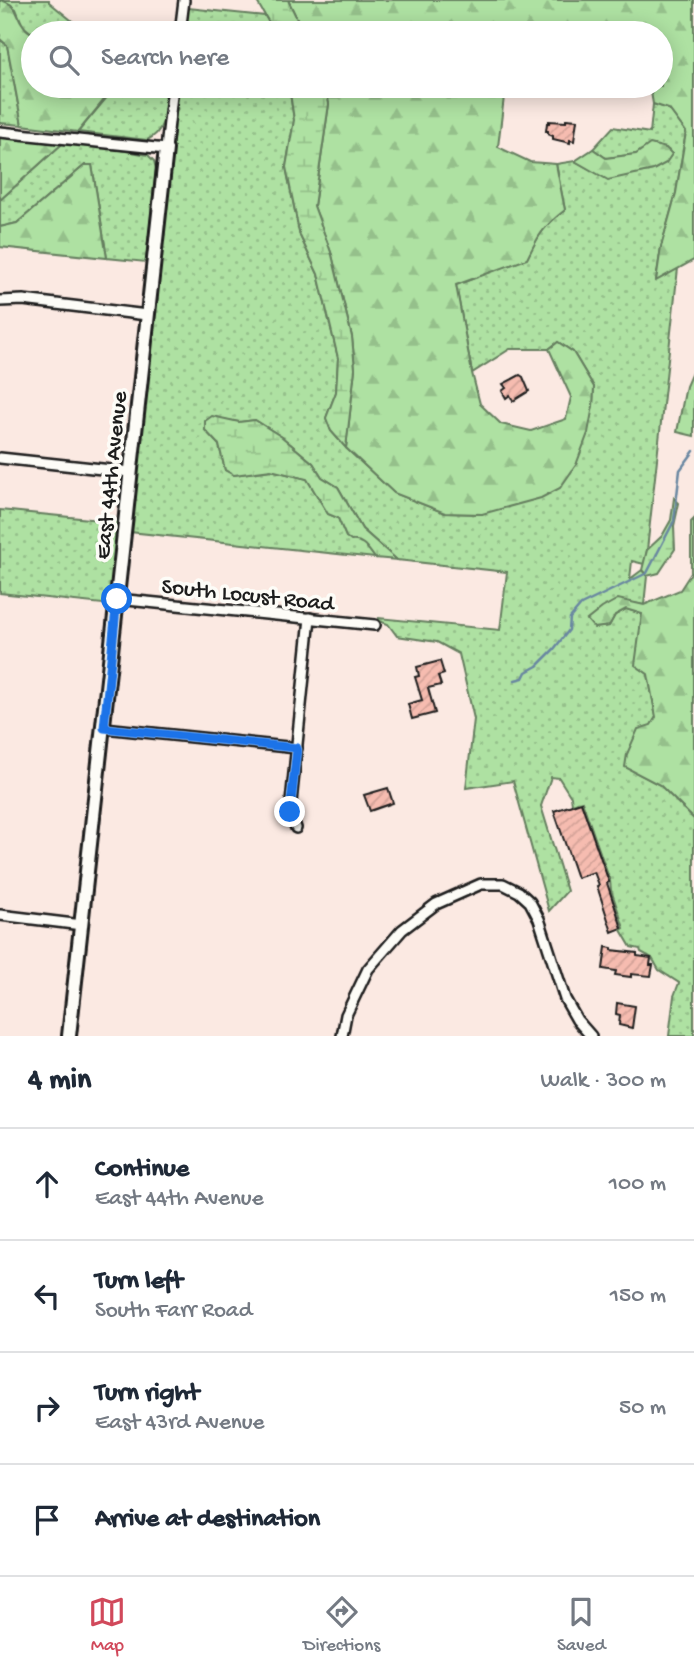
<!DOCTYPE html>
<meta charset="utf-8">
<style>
body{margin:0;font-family:"Gochi Hand",sans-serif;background:#f6f6f7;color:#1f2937}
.stop{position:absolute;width:21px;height:21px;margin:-16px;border:5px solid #1a73e8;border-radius:50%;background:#fff}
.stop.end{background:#1a73e8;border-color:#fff;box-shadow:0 2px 7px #0008}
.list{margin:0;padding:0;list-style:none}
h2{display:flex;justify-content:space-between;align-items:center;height:91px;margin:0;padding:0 28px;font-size:30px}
h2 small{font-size:23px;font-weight:400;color:#747a83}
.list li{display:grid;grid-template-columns:46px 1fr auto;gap:21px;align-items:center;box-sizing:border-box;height:112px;padding:0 28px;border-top:2px solid #e0e1e3}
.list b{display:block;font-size:26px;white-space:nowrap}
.list p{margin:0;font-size:23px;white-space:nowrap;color:#747a83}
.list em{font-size:23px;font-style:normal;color:#747a83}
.icon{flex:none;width:38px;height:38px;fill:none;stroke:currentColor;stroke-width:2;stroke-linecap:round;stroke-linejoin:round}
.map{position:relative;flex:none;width:694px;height:1036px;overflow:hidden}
.search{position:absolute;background:#fff;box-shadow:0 4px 18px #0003;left:21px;right:21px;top:21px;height:77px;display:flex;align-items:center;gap:18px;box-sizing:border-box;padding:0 24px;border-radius:38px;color:#747a83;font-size:26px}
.sheet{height:539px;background:#fff}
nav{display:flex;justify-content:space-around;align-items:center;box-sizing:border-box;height:98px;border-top:2px solid #e0e1e3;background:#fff;font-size:19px;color:#747a83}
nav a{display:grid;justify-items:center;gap:4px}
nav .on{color:#d1495b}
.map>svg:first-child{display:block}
.grass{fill:url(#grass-dots);stroke:#657e5f;stroke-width:2}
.forest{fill:url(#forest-firs);stroke:#657e5f;stroke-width:2}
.wetland{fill:url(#wetland-marsh);stroke:#657e5f;stroke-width:2}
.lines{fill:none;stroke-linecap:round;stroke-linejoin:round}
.stream{stroke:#6987a1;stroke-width:2.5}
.building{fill:url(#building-hatch);stroke:#1c1c1c;stroke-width:2}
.minor-casing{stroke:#1c1c1c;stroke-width:14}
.tertiary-casing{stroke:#1c1c1c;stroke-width:18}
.minor{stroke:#fdfcf7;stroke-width:9}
.tertiary{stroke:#fdfcf7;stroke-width:12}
.route{stroke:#1a73e8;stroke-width:9}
.labels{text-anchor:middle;stroke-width:7;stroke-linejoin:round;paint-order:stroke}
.street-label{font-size:23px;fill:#1c1c1c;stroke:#fdfcf7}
</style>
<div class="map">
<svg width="694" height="1036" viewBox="0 0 694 1036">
<defs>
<pattern id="grass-dots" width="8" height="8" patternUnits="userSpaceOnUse" patternTransform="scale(1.75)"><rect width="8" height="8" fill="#aee1a2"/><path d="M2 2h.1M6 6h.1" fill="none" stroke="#95c08b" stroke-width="1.8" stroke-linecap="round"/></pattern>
<pattern id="forest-firs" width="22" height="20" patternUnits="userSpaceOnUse" patternTransform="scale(1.75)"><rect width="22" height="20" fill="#aee1a2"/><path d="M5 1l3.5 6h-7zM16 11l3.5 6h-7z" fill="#95c08b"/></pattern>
<pattern id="wetland-marsh" width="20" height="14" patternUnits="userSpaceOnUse" patternTransform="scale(1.75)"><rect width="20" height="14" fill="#aee1a2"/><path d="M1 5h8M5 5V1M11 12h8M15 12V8" fill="none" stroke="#95c08b"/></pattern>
<pattern id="building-hatch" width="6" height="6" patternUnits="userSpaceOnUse" patternTransform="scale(1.75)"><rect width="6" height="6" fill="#f6bcb0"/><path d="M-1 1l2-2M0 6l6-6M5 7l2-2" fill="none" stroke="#d2a197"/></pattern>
</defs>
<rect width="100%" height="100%" fill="#fbe9e2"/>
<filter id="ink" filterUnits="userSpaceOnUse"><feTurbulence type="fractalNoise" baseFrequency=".0143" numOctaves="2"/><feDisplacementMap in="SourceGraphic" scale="14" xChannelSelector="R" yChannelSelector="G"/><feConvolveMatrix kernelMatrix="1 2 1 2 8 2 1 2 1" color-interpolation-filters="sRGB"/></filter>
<g filter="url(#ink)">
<g class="grass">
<path d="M3,0H49V2L87,33L33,34L23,26L16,9Z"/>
<path d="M188,8L265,16L275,33H185Z"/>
<path d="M0,40L7,45L22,125L0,123Z"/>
<path d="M98,86H168C165,106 168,131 147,140L78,132L108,96Z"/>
<path d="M179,86H289L294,120L286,167L300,236L318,274L338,358L336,392L326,418L331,431L346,448L394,493L445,513L482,514L593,406L594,387L573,352L558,342L549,349H510L472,373L456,285L527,258C539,234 543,227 565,210L556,164L575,161L608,179L653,170L665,163L672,154H636L606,158L593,149L613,127L650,133L653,104L669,109L686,132L676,193L661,247L656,280L678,268L647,550L644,564L632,561L630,579L642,570L647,576L644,605L618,600L588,620L595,628L609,626L615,615L626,609L642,614L636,665L648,674L656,717L626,767L660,785L694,819V1036H669L674,996L679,983L659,970L652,958L641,952L640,949L631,947L621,930L624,928L611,890L610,881L582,801L572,804L571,797L559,778L551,777L541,806L567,891L549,911L513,781L466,788L474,719L459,654L437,642L397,636L388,624L379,621V618L500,630L507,572L397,560L362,529L338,487L322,477L313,463L282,437L255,420L239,422L212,417L205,430L219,445L225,470L234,475L271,470L307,479L328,514L338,518L346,537L364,543L375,558L130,532Z"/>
<path d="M63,143L115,149L148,155L154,161L156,169L146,262L107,258L92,165H85L17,223L0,227V200Z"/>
<path d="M0,510L119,522L112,605L0,593Z"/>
</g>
<g class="forest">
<path d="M0,0C21,6 13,13 24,26C26,30 30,32 33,34V86H98L108,95L78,132L22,125L7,45L0,39Z"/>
<path d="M288,0H694V260L656,281L661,247L676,193L686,132L669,109L653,104L650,86H661V33H304Z"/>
<path d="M326,86H534L504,97L498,147L530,162L556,164L565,210C543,227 539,234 527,259L456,285L472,373L480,404L501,424L531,431L566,419L571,397L549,349L558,342L573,352L594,387L593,406L588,433L576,465L560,488L541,498L482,514L445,513L394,493L346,448L355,369L352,337L332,255L314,206L329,104Z"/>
<path d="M0,136L63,143L0,200Z"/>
<path d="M650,144L666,148L672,154L666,163L653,170L608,180L575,161L593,149L606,158L636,154Z"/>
<path d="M85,165H92L107,258L0,247V227L17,223Z"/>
<path d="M694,368V436L677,432L686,386Z"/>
<path d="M694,519V819L660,785L625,767L627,754L638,729L651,725L656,717L648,674L635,665L642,614L626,609L615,615L609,626L594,628L587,620L602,608L618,599L644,605L680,590L691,573V522Z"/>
</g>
<g class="wetland">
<path d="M256,0H288L304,33H275Z"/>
<path d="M289,86H325L329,104L314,206L332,255L352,337L355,369L346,448L331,431L326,418L336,392L338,358L318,274L300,236L286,167L294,120Z"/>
<path d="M212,416L239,422L255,420L282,437L313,463L322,477L338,487L362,529L397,560L375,558C368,549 363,539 351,541L346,537L338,518L328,514L307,479L271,470L234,475L225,470L219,445L205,430V421Z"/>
<path d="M674,498L679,503L674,526L675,549L659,573L647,576L642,570L647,550L662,536L671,520Z"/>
</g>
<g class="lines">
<path class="stream" d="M515,680L523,678L526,672L537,666L554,649L569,630L570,618L581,605L647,573L674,521L680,470L694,451"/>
</g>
<g class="building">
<path d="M566,119L577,120L574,141L570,140V143L553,139V136L548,134V131H546L547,123H549V121L566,122Z"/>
<path d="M520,375L523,377L529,391L513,401L510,395L506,398L502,391L506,388L503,384Z"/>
<path d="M440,661L444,674L438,676L441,685L428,688L435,713L412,719L408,704L422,700L415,677L419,676L417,667Z"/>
<path d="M388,788L393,803L370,811L364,795Z"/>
<path d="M581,802L609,882L607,883L622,928L612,932L597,886L599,885L594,872L577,878L554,811Z"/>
<path d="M606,947L612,948V950L637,953V956L651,958L650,965H653L651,976L631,974V977L615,975L616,971L603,969Z"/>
<path d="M617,1003L635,1006L632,1028L619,1025L620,1015L616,1014Z"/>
</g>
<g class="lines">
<defs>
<g id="minor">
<path d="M180,33L184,0"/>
<path d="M0,132L166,149L173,86"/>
<path d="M0,301L23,300L147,315"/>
<path d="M0,458L130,472"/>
<path d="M117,599L375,625"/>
<path d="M104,728L297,748"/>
<path d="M296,828L290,812L310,618"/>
<path d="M0,915L82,925"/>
<path d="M342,1036L346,1015L368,969L402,930L436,904L481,884H503L519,892L530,902L539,919L565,999L577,1020L591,1036"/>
</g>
<path id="tertiary" d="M69,1036C103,741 132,445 166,149"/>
</defs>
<use href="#minor" class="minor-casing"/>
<use href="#tertiary" class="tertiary-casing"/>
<use href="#minor" class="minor"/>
<use href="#tertiary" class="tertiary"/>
</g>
</g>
<g class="lines" filter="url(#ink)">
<path class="route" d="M117,599L104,728L297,748L290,812"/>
</g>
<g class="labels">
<g class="street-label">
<text transform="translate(109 475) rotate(-84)" y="8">East 44th Avenue</text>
<text transform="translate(248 593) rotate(6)" y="8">South Locust Road</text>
</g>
</g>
</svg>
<div class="stop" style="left:117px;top:599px"></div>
<div class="stop end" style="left:290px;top:812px"></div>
<div class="search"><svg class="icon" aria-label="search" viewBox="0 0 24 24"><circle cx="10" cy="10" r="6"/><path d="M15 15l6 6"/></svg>Search here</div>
</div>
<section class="sheet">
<h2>4 min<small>Walk · 300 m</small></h2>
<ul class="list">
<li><svg class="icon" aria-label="ahead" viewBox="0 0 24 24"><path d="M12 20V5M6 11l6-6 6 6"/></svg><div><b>Continue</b><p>East 44th Avenue</p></div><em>100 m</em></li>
<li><svg class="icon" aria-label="left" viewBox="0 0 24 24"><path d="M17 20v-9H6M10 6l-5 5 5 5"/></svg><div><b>Turn left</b><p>South Farr Road</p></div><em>150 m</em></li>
<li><svg class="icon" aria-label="right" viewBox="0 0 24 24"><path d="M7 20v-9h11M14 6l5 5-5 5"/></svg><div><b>Turn right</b><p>East 43rd Avenue</p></div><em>50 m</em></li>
<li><svg class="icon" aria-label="arrive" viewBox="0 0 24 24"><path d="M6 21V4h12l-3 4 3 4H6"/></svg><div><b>Arrive at destination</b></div></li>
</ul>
</section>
<nav>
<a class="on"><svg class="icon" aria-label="map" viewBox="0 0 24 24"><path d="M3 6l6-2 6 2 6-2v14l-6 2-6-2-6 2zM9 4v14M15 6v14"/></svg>Map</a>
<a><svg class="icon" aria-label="directions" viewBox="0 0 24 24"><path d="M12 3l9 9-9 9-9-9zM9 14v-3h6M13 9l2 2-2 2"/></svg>Directions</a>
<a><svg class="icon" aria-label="saved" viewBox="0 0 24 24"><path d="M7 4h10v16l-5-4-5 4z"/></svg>Saved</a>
</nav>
